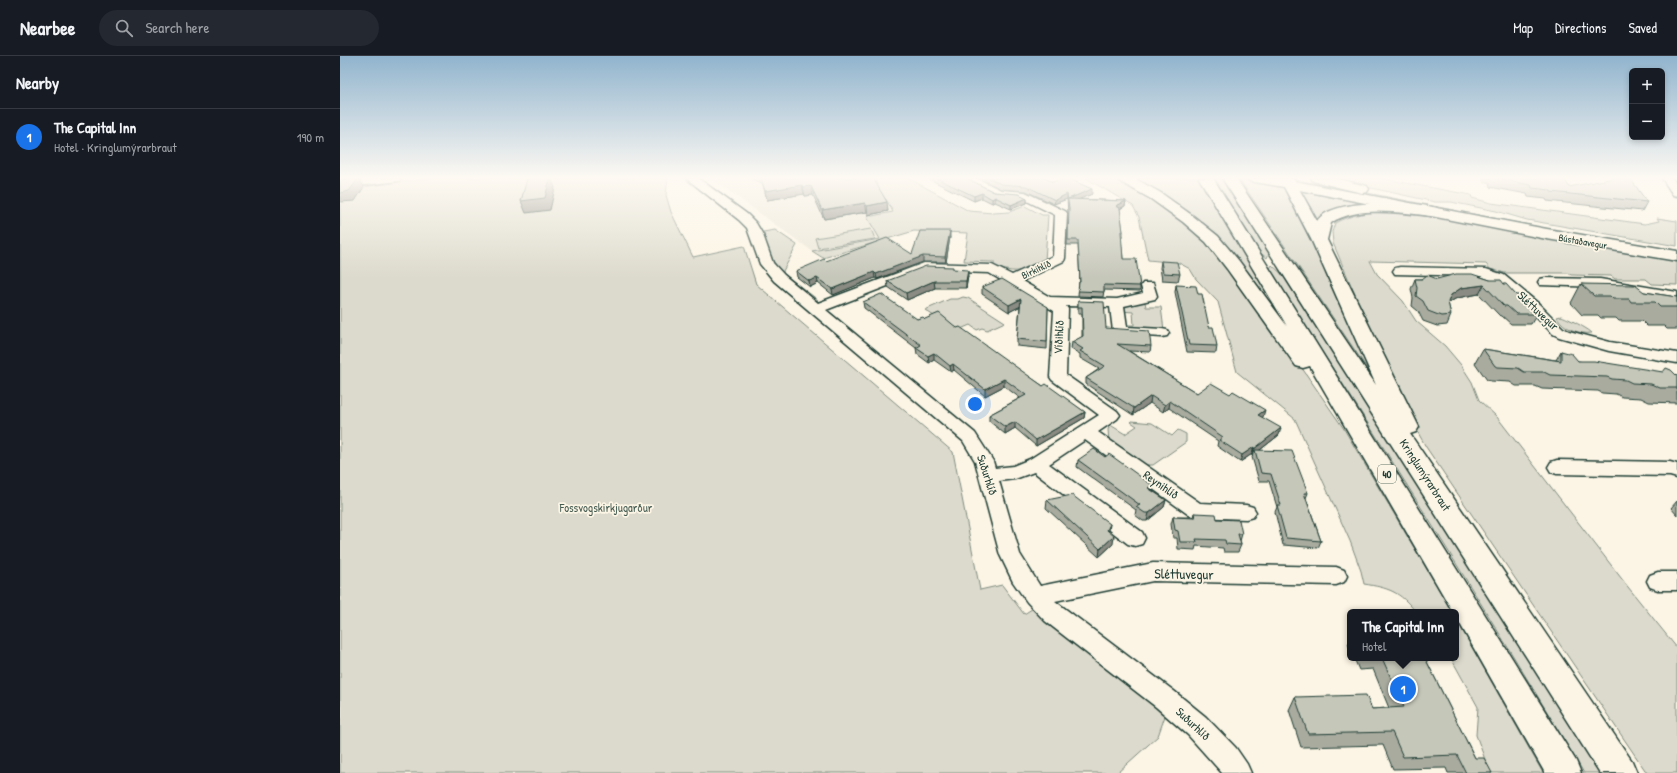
<!DOCTYPE html>
<meta charset="utf-8">
<style>
body{margin:0;font-family:"Patrick Hand",sans-serif;background:#242831;color:#f1f3f6}
.controls{position:absolute;right:12px;top:12px;display:grid;overflow:hidden;border-radius:6px;box-shadow:0 2px 6px #0003}
.controls button{width:36px;height:36px;display:grid;place-items:center;padding:0;border:0;border-bottom:1px solid #363941;background:#171b24;color:#f1f3f6;font:20px sans-serif}
.you{position:absolute;left:635px;top:348px;width:14px;height:14px;margin:-10px;border:3px solid #fff;border-radius:50%;background:#1a73e8;box-shadow:0 0 0 6px #1a73e833}
.badge{display:grid;place-items:center;width:26px;height:26px;border-radius:50%;background:#1a73e8;color:#fff;font-size:13px;font-weight:700}
.pin{position:absolute;translate:-50% -50%;border:2px solid #fff;box-shadow:0 1px 4px #0006}
.popup{position:absolute;left:1007px;top:553px;width:112px;height:52px;box-sizing:border-box;display:grid;place-content:center;border-radius:6px;background:#171b24;filter:drop-shadow(0 1px 3px #0005);font-size:13px;white-space:nowrap;color:#9ea1a6}
.popup b{font-size:15px;color:#f1f3f6}
.popup::after{content:'';position:absolute;left:50%;top:100%;margin-left:-8px;border:8px solid transparent;border-top-color:#171b24}
.list{margin:0;padding:0;list-style:none}
h2{display:flex;justify-content:space-between;align-items:center;height:52px;margin:0;padding:0 16px;font-size:17px}
h2 small{font-size:13px;font-weight:400;color:#9ea1a6}
.list li{display:grid;grid-template-columns:26px 1fr auto;gap:12px;align-items:center;box-sizing:border-box;height:56px;padding:0 16px;border-top:1px solid #363941}
.list b{display:block;font-size:15px;white-space:nowrap}
.list p{margin:0;font-size:13px;white-space:nowrap;color:#9ea1a6}
.list em{font-size:13px;font-style:normal;color:#9ea1a6}
.icon{flex:none;width:22px;height:22px;fill:none;stroke:currentColor;stroke-width:2;stroke-linecap:round;stroke-linejoin:round}
.map{position:relative;flex:none;width:1337px;height:717px;overflow:hidden}
header{display:flex;align-items:center;gap:24px;box-sizing:border-box;height:56px;padding:0 20px;background:#171b24;border-bottom:1px solid #363941}
header strong{font-size:19px}
nav{display:flex;gap:22px;margin-inline-start:auto;font-size:14px}
.search{width:280px;height:36px;background:#242831;display:flex;align-items:center;gap:10px;box-sizing:border-box;padding:0 14px;border-radius:22px;color:#9ea1a6;font-size:15px}
main{display:flex}
aside{flex:1;background:#171b24}
.map>svg:first-child{display:block}
.built{fill:#ece7d8}
.green{fill:#dcdacc;stroke:#7e8c80}
.lines{fill:none;stroke-linecap:round;stroke-linejoin:round}
.street-casing{stroke:#1f3d34;stroke-width:3}
.secondary-casing{stroke:#1f3d34;stroke-width:3}
.primary-casing{stroke:#1f3d34;stroke-width:3}
.street{fill:#fcf5e5;fill-rule:evenodd}
.secondary{fill:#fcf5e5;fill-rule:evenodd}
.primary{fill:#fcf5e5;fill-rule:evenodd}
.wall{fill:#a9ab9f;stroke:#1f3d34}
.shaded-wall{fill:#8a8b82;stroke:#1f3d34}
.building{fill:#c5c7b9;stroke:#1f3d34}
.labels{text-anchor:middle;stroke-width:3.5;stroke-linejoin:round;paint-order:stroke}
.far-street-label{font-size:10px;fill:#1f3d34;stroke:#fcf5e5}
.shield{fill:#fcf5e5;stroke:#617469;stroke-width:1}
.shield-label{font-size:11px;font-weight:bold;fill:#1f3d34}
.street-label{font-size:12px;fill:#1f3d34;stroke:#fcf5e5}
.park-label{font-size:12px;fill:#455c52;stroke:#fcf5e5}
.near-street-label{font-size:14px;fill:#1f3d34;stroke:#fcf5e5}
</style>
<header>
<strong>Nearbee</strong>
<div class="search"><svg class="icon" aria-label="search" viewBox="0 0 24 24"><circle cx="10" cy="10" r="6"/><path d="M15 15l6 6"/></svg>Search here</div>
<nav><a>Map</a><a>Directions</a><a>Saved</a></nav>
</header>
<main>
<aside>
<h2>Nearby<small></small></h2>
<ul class="list">
<li><span class="badge">1</span><div><b>The Capital Inn</b><p>Hotel · Kringlumýrarbraut</p></div><em>190 m</em></li>
</ul>
</aside>
<div class="map">
<svg width="1337" height="717" viewBox="0 0 1337 717">
<rect width="100%" height="100%" fill="#fcf5e5"/>
<filter id="ink" filterUnits="userSpaceOnUse"><feTurbulence type="fractalNoise" baseFrequency=".025" numOctaves="2"/><feDisplacementMap in="SourceGraphic" scale="8" xChannelSelector="R" yChannelSelector="G"/><feConvolveMatrix kernelMatrix="1 2 1 2 8 2 1 2 1" color-interpolation-filters="sRGB"/></filter>
<g filter="url(#ink)">
<path class="built" d="M371,122H532L554,156L540,183L472,195Z"/>
<g class="green">
<path d="M91,122H328L326,139L331,156L353,201L404,190L416,228L613,396L640,534L662,529L684,558L695,551L820,646L825,660L818,680L777,717H0V134Z"/>
<path d="M532,122H568L629,155L653,157L669,156L685,150L702,159H708L705,205C692,211 680,218 666,214C661,213 659,211 654,211V206L624,205L628,177L574,175L483,202L472,195L540,183L527,161L553,156L546,143L518,147Z"/>
<path d="M746,122H778L803,136L860,178L917,247L1004,373L1112,556H1076C1059,535 1049,532 1024,528L1021,515L1010,485L955,363L897,316L878,246L856,223L850,213L839,207L808,204L799,161L793,150Z"/>
<path d="M793,122H861L986,328L907,219L812,132Z"/>
<path d="M870,122H883L927,192L929,197L927,202L914,192Z"/>
<path d="M986,122H1039L1131,139L1132,142L1151,147L1305,168L1319,165L1317,162L1337,165V190L1187,164L1156,155L1111,146H1095Z"/>
<path d="M900,124L945,131L1041,333Z"/>
<path d="M962,125L1038,139L1234,178L1337,194V196L1249,181L965,128Z"/>
<path d="M959,131L1057,150L994,155L982,159L978,167Z"/>
<path d="M1050,155L1078,157L1337,204V229L1312,228L1306,223H1275L1271,220L1231,219L1228,217H1165L1150,213L1146,208L1030,205L1037,218L1063,245L1076,265L1105,290L1121,309L1132,326L1139,344L1157,361L1288,531L1337,592V717H1307L1086,391L1062,348L993,187L992,176L995,167C1011,158 1032,156 1050,155Z"/>
<path d="M531,173L535,183L478,192L475,182Z"/>
<path d="M435,174L457,189L443,215L444,218L478,244L476,246L438,213L431,201L423,176Z"/>
<path d="M932,209L944,220L1261,717H1244C1142,547 1037,379 929,214Z"/>
<path d="M623,241L628,242L665,266L647,274L642,272L637,274L630,269L616,275L585,254L610,243H618Z"/>
<path d="M798,246H805L806,251H821L824,274L787,272L782,269H794L793,256L780,255L779,250Z"/>
<path d="M1221,260C1226,261 1250,274 1252,277C1240,279 1223,272 1217,261Z"/>
<path d="M792,365L812,367L832,380L838,374L846,378V386L813,409H800L769,387L768,373L772,370L785,378L797,370L791,366Z"/>
<path d="M1116,563L1203,717H1150L1136,679L1138,651L1111,602H1116Z"/>
</g>
<g class="lines">
<defs>
<g id="street">
<path d="M32,122H63L58,125L0,132V126Z"/>
<path d="M346,122H358L407,158L416,167L423,179L433,207L444,219L478,247L584,207L652,209L672,219L713,200L715,159L679,141L655,139L624,124L623,122H636L661,134L685,136L725,155L727,157L725,202L724,205L682,225L710,241L777,243L803,237L801,230L803,227H813L817,240L815,243L784,250L787,271L822,273L827,274L829,277L827,280L822,281L775,278L773,275L770,251L726,250L728,253L726,319L777,355L780,359L777,363L758,376L860,447L906,449L913,451L916,456L913,461L906,463L856,461L849,459L745,384L709,408L802,476L805,482L802,488L795,490L788,488L694,416L675,423L659,425L680,498L700,530L813,507L996,511L1004,514L1007,520L1004,526L996,529L813,525L715,545L834,635L866,661L896,692L907,708L911,717H882L848,679L816,651L705,565L687,546L673,526L660,499L635,405L623,385L434,225L420,208L407,172L399,164ZM586,215L649,217L714,255L710,321L712,324L759,359L690,403L673,410L655,412L653,405L635,377L486,254Z"/>
<path d="M1322,122H1332L1337,129V140L1333,139Z"/>
<path d="M1060,211L1146,213L1164,219L1199,248L1223,272L1229,275L1270,286L1337,297V307L1269,295L1219,281L1213,278L1189,254L1154,225L1140,220L1055,218L1053,215L1055,212Z"/>
<path d="M1205,222L1260,223L1337,236V244L1260,231L1200,229L1198,226L1200,223Z"/>
<path d="M1217,404L1330,406L1337,408V422L1330,420L1217,418L1211,416L1208,411L1211,406Z"/>
<path d="M1318,516H1337V534H1318L1310,531L1307,525L1310,519Z"/>
</g>
<path id="secondary" d="M949,124L1207,173L1337,195V205L1207,183L944,131L942,128L944,125Z"/>
<g id="primary">
<path d="M777,122H794L821,137L853,160L878,180L899,205L947,270L859,122H873L1236,705L1241,717H1205L1116,561V556H1113L970,310L963,312L956,310L887,213L866,186L843,166L811,143L779,125Z"/>
<path d="M882,122H896L1036,329L971,183L944,131L909,125L907,122H953L977,165C993,141 1072,146 1097,152L1100,155L1097,158L1092,160C1062,157 1017,149 991,167L987,184L1079,371L1076,376L1070,378L1292,705L1297,717H1260Z"/>
<path d="M971,122H994L1027,130L1029,133L1027,136L1022,137L973,125Z"/>
</g>
</defs>
<use href="#street" class="street-casing"/>
<use href="#secondary" class="secondary-casing"/>
<use href="#primary" class="primary-casing"/>
<use href="#street" class="street"/>
<use href="#secondary" class="secondary"/>
<use href="#primary" class="primary"/>
</g>
<g class="wall">
<path d="M411,122H533L548,155L528,159L527,156L484,163L473,139L465,140L464,138L427,144L423,129Z"/>
<path d="M587,122H626L654,136L687,142V147L671,153L655,146L652,147L642,142L634,145Z"/>
<path d="M639,122H704L713,126L752,138L738,143L786,145L785,150L780,153L783,176V181H781L783,203L800,230V235L764,234L763,241L738,240L739,226H740L738,189H727L728,157L727,143L714,148L686,135L661,133Z"/>
<path d="M1143,122H1224L1229,131L1307,146L1302,155L1207,145L1206,143L1188,141L1187,138L1150,131L1149,126H1144Z"/>
<path d="M610,181L606,206H583L537,223L535,222L493,239L478,227L470,231L457,221L456,215L486,205L572,198Z"/>
<path d="M821,205L840,218L838,225L822,224L820,212Z"/>
<path d="M613,213L628,220L626,232H595L567,244L548,231L547,225Z"/>
<path d="M1075,223H1097L1164,228L1197,258L1191,268H1171L1162,260L1159,259L1139,238L1117,242L1108,247L1111,259L1107,269L1097,270L1083,265L1078,255L1072,250L1073,242L1071,233Z"/>
<path d="M1241,228L1304,236L1337,241V273H1327L1324,270H1307L1302,265H1279L1276,262H1261L1258,259H1242L1231,247Z"/>
<path d="M836,229L858,238L869,271L877,290L876,297L847,296L835,236Z"/>
<path d="M642,231L708,251L707,293L677,290V283L680,250L669,256L642,238Z"/>
<path d="M738,245L766,272L811,290L810,296L789,295L857,337L923,361L922,362L939,379L920,394L968,437L966,442L981,485L978,492L943,489L935,456L937,451L929,425H919L912,401L913,400H912V398L900,406L877,390L878,385L829,352L823,356L810,347L793,359L746,328V322L759,313L740,302V298L731,293L732,286L742,281V258H738Z"/>
<path d="M523,246L577,263H585L617,272L703,330L745,356L744,362L696,390L675,372L665,378L649,365V359L680,342L664,330L645,340L614,314L611,316L594,304L589,307L577,298L576,292L524,252Z"/>
<path d="M1143,293L1216,304L1221,295L1238,305L1337,320V347L1309,346L1301,342L1282,341L1276,338L1262,337L1258,335L1202,333L1195,330H1176L1170,326L1151,325L1147,324L1135,307Z"/>
<path d="M765,401L812,429L811,434L826,444L824,451L807,465H803L795,459L796,454L737,411L738,404Z"/>
<path d="M707,444L773,488L759,501L706,452Z"/>
<path d="M1337,445V459L1331,452Z"/>
<path d="M854,457L877,463L902,478L900,485L901,489L898,496H884L883,492L856,490L855,494L838,493L837,482H833L831,468L833,461H853Z"/>
<path d="M1010,585V593L1008,588Z"/>
<path d="M1014,602H1085L1135,702L1152,717H1108L1106,712L1053,713L1043,689L961,691L949,654L955,641L1032,653L1049,652L1033,613L1019,614Z"/>
</g>
<g class="shaded-wall">
<path d="M8,122H21H19L24,131L15,145L0,146V137L9,123Z"/>
<path d="M210,122H211L215,132L210,154L186,157L181,145Z"/>
<path d="M462,129L464,138L427,144L425,135Z"/>
<path d="M471,130L473,139L465,140L463,131Z"/>
<path d="M752,133V138L728,148V143Z"/>
<path d="M642,137V142L634,145V140Z"/>
<path d="M727,138V143L714,148L715,144Z"/>
<path d="M655,141V146L652,147V143Z"/>
<path d="M687,142V147L671,153V149Z"/>
<path d="M786,145L785,150L775,155L776,150Z"/>
<path d="M547,146L548,155L528,159L527,150Z"/>
<path d="M525,147L527,156L484,163L482,154Z"/>
<path d="M610,175V181L606,206L605,201Z"/>
<path d="M583,200V206L537,223L536,218Z"/>
<path d="M628,214V220L626,232V225Z"/>
<path d="M534,216L535,222L493,239L492,233Z"/>
<path d="M477,222L478,227L470,231L469,225Z"/>
<path d="M594,225L595,232L567,244L566,237Z"/>
<path d="M1144,229L1139,238L1117,242L1106,248L1111,239L1121,232Z"/>
<path d="M681,243V250L669,256V249Z"/>
<path d="M594,297V304L589,307L588,300Z"/>
<path d="M613,308L614,314L611,316L610,310Z"/>
<path d="M664,323V330L645,340V333Z"/>
<path d="M811,340L810,347L793,359L794,352Z"/>
<path d="M830,345L829,352L823,356L825,349Z"/>
<path d="M925,354L923,361L916,366L918,359Z"/>
<path d="M745,356L744,362L696,390V384Z"/>
<path d="M675,366V372L665,378V371Z"/>
<path d="M941,372L939,379L916,397L915,394L912,400L914,393Z"/>
<path d="M914,391L912,398L900,406L902,399Z"/>
<path d="M812,429L811,436L808,432Z"/>
<path d="M826,444L824,451L807,465L809,457Z"/>
<path d="M770,468L769,475L767,474Z"/>
<path d="M774,480L773,488L759,501L760,493Z"/>
</g>
<g class="building">
<path d="M19,122L9,135L0,137V124Z"/>
<path d="M197,122H210L205,142L181,145L187,123Z"/>
<path d="M421,122H533L547,146L527,150L525,147L482,154L471,130L463,131L462,129L425,135Z"/>
<path d="M596,122H626L654,136L679,138L687,142L671,149L655,141L652,143L642,137L634,140Z"/>
<path d="M649,122H704L713,126L723,122H727L752,133L728,143L786,145L776,150L780,152L783,176H781L783,203H796L800,230L764,229V236L738,235L739,226H740L738,184H728L729,152L727,138L715,144L686,130L661,128Z"/>
<path d="M1154,122H1224L1229,131L1274,122H1290L1307,146L1211,136L1210,134L1192,132L1191,129Z"/>
<path d="M580,175H610L605,201L583,200L536,218L534,216L492,233L477,222L469,225L456,215L484,203L486,205L547,182L572,198Z"/>
<path d="M821,205L837,206L840,218L823,217Z"/>
<path d="M586,210L613,211V213L628,214L626,225H594L566,237L547,225Z"/>
<path d="M1116,218H1132L1150,224H1161L1164,228H1166L1176,239H1179L1197,258H1176L1167,250H1164L1144,229L1121,232L1111,239L1108,246L1111,259L1101,260L1088,255L1083,245L1076,240L1077,232L1075,223H1082L1087,219L1097,223Z"/>
<path d="M662,223L708,251L707,286L677,283L681,243L669,249L642,231Z"/>
<path d="M1241,228L1295,229L1304,236L1337,241V251H1320L1315,246H1291L1289,243H1273L1270,240H1254Z"/>
<path d="M836,229L856,230L858,238H862L869,271H873L877,290L849,289Z"/>
<path d="M541,238L577,263L583,261L585,263L599,257L617,272L620,271L703,330L706,328L745,356L696,384L675,366L665,371L649,359L686,339L664,323L645,333L613,308L610,310L594,297L588,300L576,292L581,289L523,246Z"/>
<path d="M738,245L764,246L766,272L809,275L811,290L777,288L857,337L871,327L890,338L893,335L925,354L918,359L941,372L914,393V391L902,399L879,384L883,381L830,345L825,349L811,340L794,352L746,322L765,310L740,295L743,293L732,286L743,280L742,251H738Z"/>
<path d="M1143,293L1221,305V295L1232,298L1238,305H1254L1323,316L1326,312L1331,314L1337,320V332H1320L1311,328L1292,327L1286,324L1272,323L1267,321L1210,319L1204,316H1184L1178,312L1158,311L1155,310Z"/>
<path d="M754,393L765,401L769,398L812,429L808,432L826,444L809,457H805L796,451L800,449L738,404Z"/>
<path d="M915,394L952,395L968,437H964L981,485L946,482L937,449H941L931,418L921,417Z"/>
<path d="M732,439L770,468L767,474L774,480L760,493L707,444Z"/>
<path d="M854,457L876,458L877,463L899,464L902,478H898L901,489L886,488L885,484L856,483L857,486H840L838,475L835,474L833,461L855,462Z"/>
<path d="M1042,602H1085L1135,702H1144L1152,717H1126L1117,699L1063,701L1052,676L968,678L955,641L1026,639L1032,653L1064,651Z"/>
</g>
</g>
<linearGradient id="sky" x2="0" y2="1"><stop stop-color="#91b4ce"/><stop offset="0.55" stop-color="#fefaf3"/><stop offset="1" stop-color="#fefaf3" stop-opacity="0"/></linearGradient>
<rect width="1337" height="222" fill="url(#sky)"/>
<g class="labels">
<g class="far-street-label">
<text transform="translate(1243 185) rotate(10)" y="4">Bústaðavegur</text>
<text transform="translate(696 213) rotate(-25)" y="4">Birkihlíð</text>
</g>
<rect class="shield" x="1038" y="409" width="18" height="18" rx="3"/>
<g class="shield-label">
<text x="1047" y="422">40</text>
</g>
<g class="street-label">
<text transform="translate(1198 255) rotate(43)" y="4">Sléttuvegur</text>
<text transform="translate(719 281) rotate(-87)" y="4">Víðihlíð</text>
<text transform="translate(647 419) rotate(72)" y="4">Suðurhlíð</text>
<text transform="translate(1085 419) rotate(57)" y="4">Kringlumýrarbraut</text>
<text transform="translate(821 429) rotate(35)" y="4">Reynihlíð</text>
<text transform="translate(853 668) rotate(43)" y="4">Suðurhlíð</text>
</g>
<g class="park-label">
<text x="266" y="456">Fossvogskirkjugarður</text>
</g>
<g class="near-street-label">
<text transform="translate(844 518) rotate(1)" y="5">Sléttuvegur</text>
</g>
</g>
</svg>
<div class="controls">
<button>+</button>
<button>−</button>
</div>
<div class="you"></div>
<div class="pin badge" style="left:1063px;top:633px">1</div>
<div class="popup"><b>The Capital Inn</b>Hotel</div>
</div>
</main>
